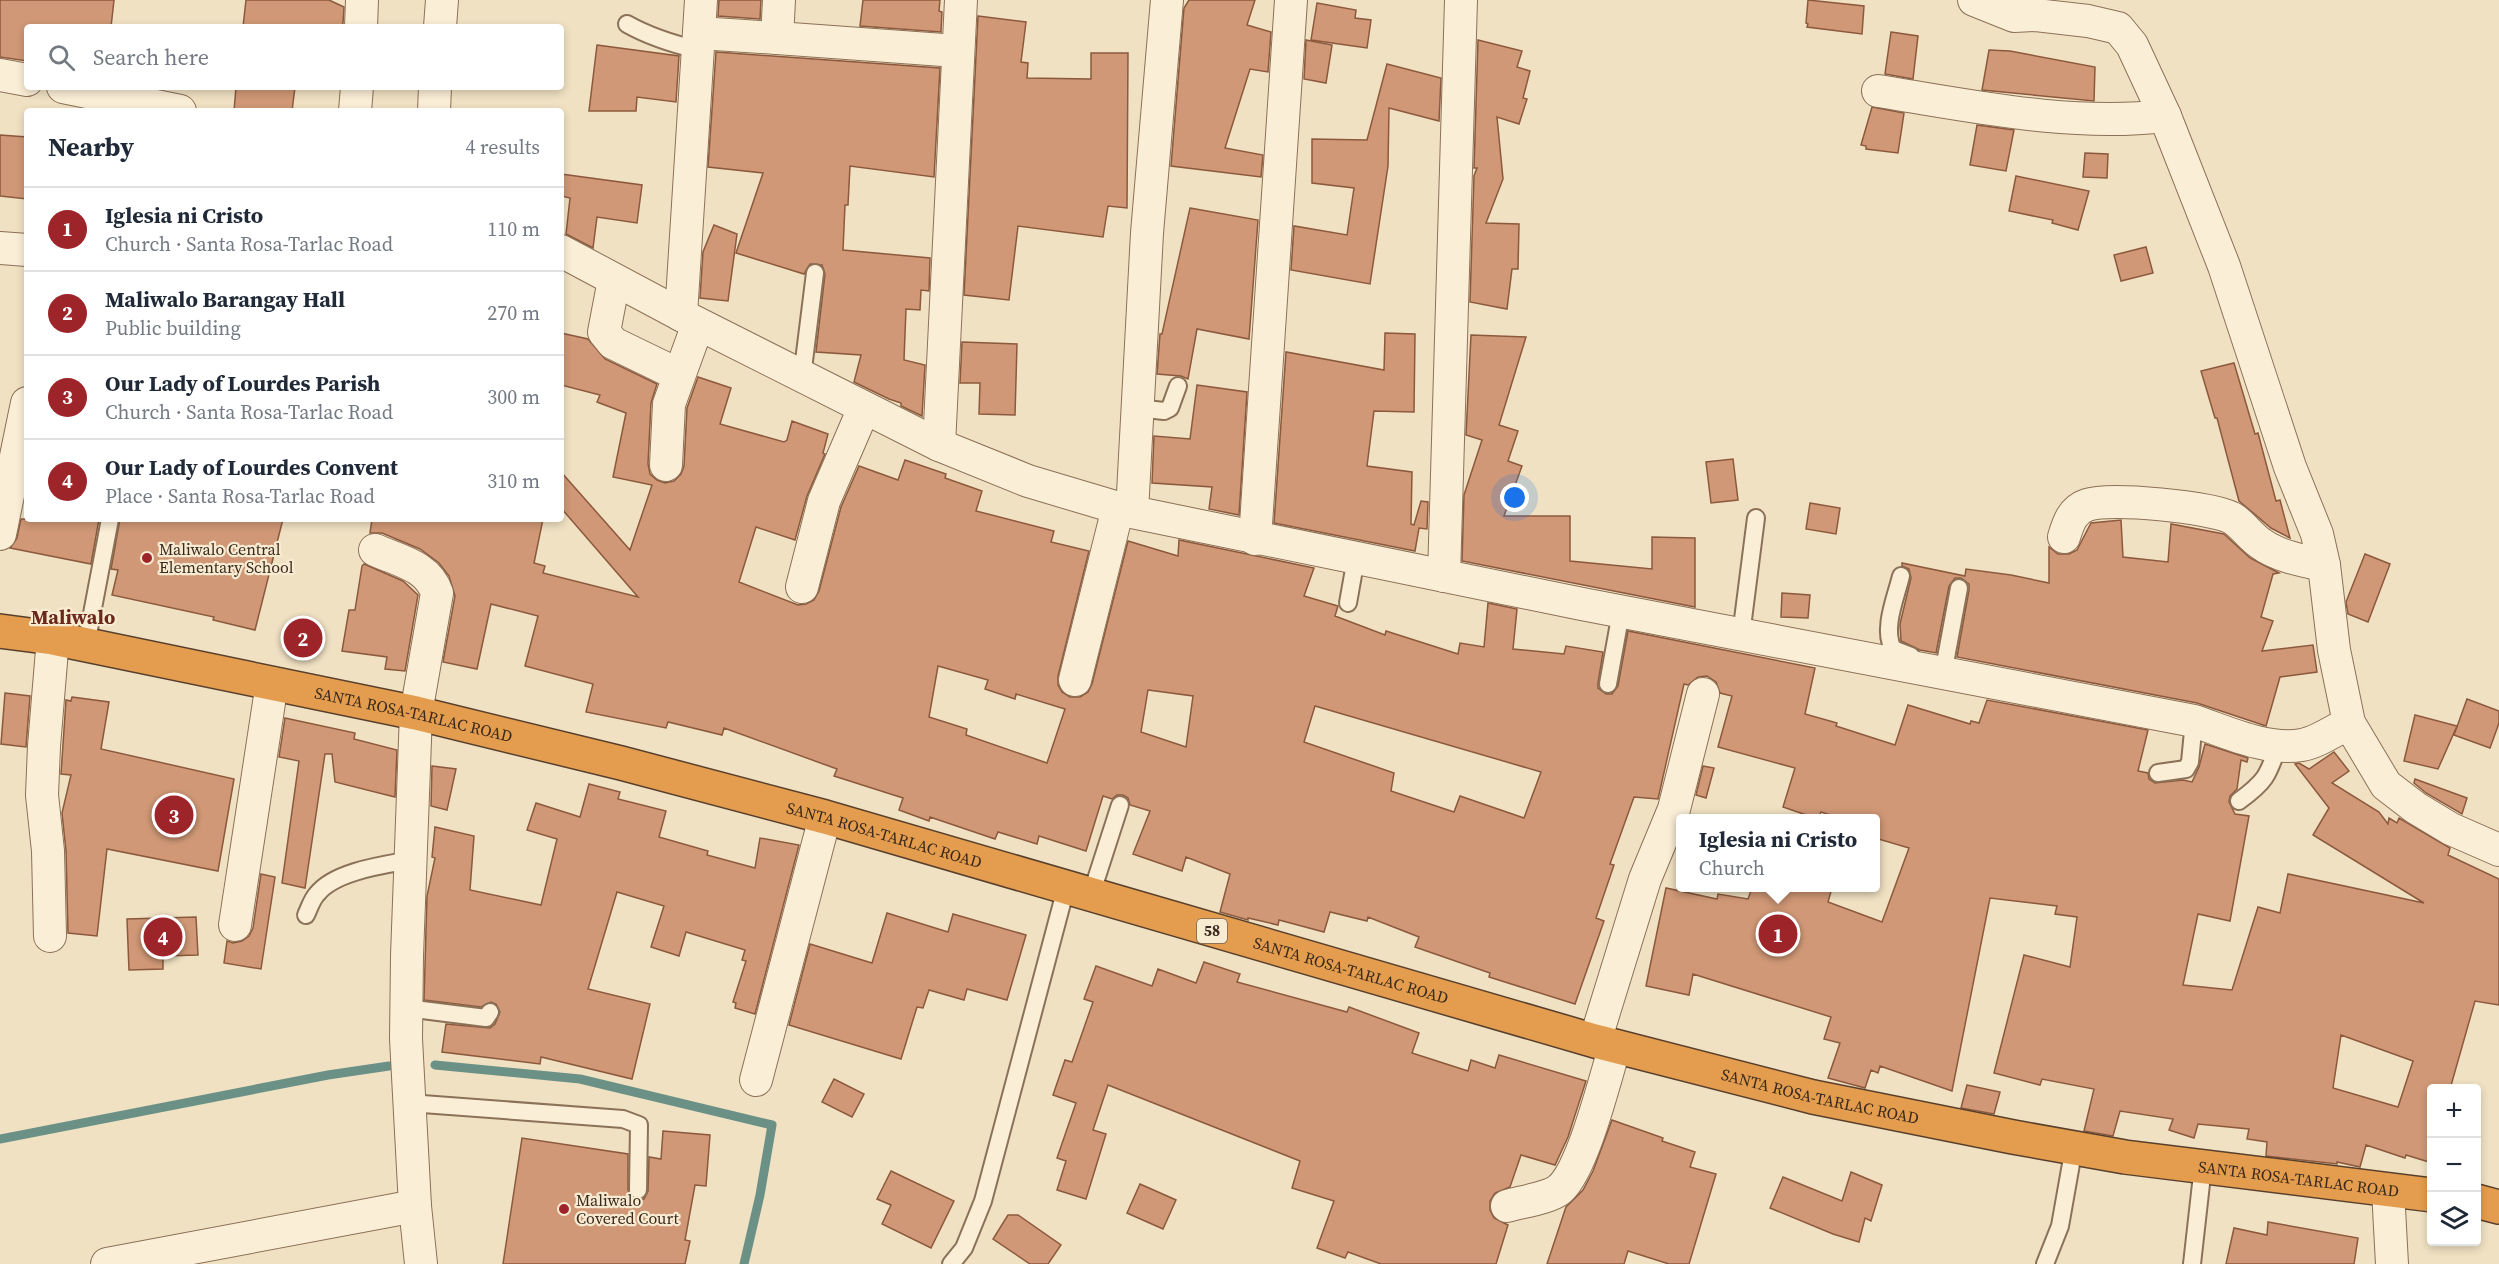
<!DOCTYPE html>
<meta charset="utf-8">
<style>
body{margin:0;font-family:"Source Serif 4",serif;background:#f6f6f7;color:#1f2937}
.controls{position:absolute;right:18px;bottom:18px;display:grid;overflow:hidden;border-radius:6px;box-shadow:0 3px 9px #0003}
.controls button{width:54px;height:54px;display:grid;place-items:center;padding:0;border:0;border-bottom:2px solid #e0e1e3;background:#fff;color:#1f2937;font:30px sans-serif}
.you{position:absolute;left:1515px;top:498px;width:21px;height:21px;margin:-15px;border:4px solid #fff;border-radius:50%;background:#1a73e8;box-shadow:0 0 0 9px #1a73e833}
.badge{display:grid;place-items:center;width:39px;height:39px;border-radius:50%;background:#9d252a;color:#fff;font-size:20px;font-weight:700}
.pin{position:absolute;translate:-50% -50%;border:3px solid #fff;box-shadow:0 2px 6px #0006}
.popup{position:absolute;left:1676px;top:814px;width:204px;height:78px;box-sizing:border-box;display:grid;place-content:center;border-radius:6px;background:#fff;filter:drop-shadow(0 2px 4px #0005);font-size:20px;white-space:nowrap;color:#747a83}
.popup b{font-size:22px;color:#1f2937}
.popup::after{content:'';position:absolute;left:50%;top:100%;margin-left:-12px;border:12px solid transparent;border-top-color:#fff}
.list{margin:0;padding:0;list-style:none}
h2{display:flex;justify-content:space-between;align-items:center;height:78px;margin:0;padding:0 24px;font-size:26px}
h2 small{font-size:20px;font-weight:400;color:#747a83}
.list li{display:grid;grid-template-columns:39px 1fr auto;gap:18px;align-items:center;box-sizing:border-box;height:84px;padding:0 24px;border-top:2px solid #e0e1e3}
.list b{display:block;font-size:22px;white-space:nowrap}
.list p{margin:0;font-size:20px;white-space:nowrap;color:#747a83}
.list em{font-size:20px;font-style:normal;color:#747a83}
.icon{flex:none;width:33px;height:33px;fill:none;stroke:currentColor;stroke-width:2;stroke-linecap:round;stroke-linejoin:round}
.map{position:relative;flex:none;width:2499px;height:1264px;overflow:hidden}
.search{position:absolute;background:#fff;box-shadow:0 3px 9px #0003;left:24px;top:24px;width:540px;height:66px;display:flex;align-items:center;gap:15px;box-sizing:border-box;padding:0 21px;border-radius:6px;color:#747a83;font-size:22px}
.panel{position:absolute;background:#fff;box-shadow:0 3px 9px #0003;left:24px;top:108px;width:540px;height:414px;border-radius:6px}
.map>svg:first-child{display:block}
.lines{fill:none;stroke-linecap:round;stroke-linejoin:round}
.stream{stroke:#6b9186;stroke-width:9}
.building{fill:#d09876;stroke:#8c593d;stroke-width:1.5;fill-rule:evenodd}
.lane-casing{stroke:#8b7158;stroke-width:20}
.street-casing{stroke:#8b7158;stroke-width:34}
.highway-casing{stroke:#59402d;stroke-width:36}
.lane{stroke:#fbeed6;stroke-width:16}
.street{stroke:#fbeed6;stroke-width:32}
.highway{stroke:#e49d4e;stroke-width:33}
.poi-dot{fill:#9d252a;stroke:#f7ebd2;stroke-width:2}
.labels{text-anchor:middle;stroke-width:4.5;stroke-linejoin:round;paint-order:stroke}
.shield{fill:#f7ebd2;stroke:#736453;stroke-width:1.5}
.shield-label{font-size:15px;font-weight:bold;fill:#3a2a1d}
.poi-label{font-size:16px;fill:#3a2a1d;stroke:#f7ebd2;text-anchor:start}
.street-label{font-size:16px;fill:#3a2a1d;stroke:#f7ebd2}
.quarter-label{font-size:20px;font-weight:bold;fill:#69281a;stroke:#f7ebd2}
</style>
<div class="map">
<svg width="2499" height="1264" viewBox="0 0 2499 1264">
<rect width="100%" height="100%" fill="#f0e1c2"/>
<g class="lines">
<g class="stream">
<path d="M435,1065L580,1079L772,1125L760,1195L744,1264"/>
<path d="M0,1139L328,1075L389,1066"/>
</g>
</g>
<g class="building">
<path d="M0,0H114L111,27H27V61L0,57Z"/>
<path d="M246,0H329L344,7L343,23L341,27H243Z"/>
<path d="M719,0H761L760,19L718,16Z"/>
<path d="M863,0H940L939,11L942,12L941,32L860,26Z"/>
<path d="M1189,0H1255L1247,25L1271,32L1268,72L1250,69L1225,148L1263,155L1261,177L1171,166L1184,8Z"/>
<path d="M1808,0L1864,6L1862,34L1807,27L1808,24L1806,23Z"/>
<path d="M1317,3L1356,10L1355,18L1371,20L1367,48L1311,40Z"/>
<path d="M978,16L1026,22L1021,62L1028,63L1027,78L1091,79V53H1128L1127,208L1108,206L1103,237L1018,226L1009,300L964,295Z"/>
<path d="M1891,32L1918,36L1913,79L1885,74Z"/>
<path d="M1306,40L1332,45L1326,83L1304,79Z"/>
<path d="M1478,40L1522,51L1517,67L1530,71L1523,98L1527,99L1519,124L1497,117L1503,179L1486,223L1519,224L1518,269H1512L1507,309L1470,302L1474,176L1477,168H1474Z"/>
<path d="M597,45L679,56L676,102L637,97L636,111H589Z"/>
<path d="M1989,50L2010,51L2095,67L2094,101L1982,90Z"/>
<path d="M716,52L940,68L934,177L850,166L848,205H845L843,250L930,258L929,291L921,290L920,310L906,309L904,360L925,365L922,416L901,406V403L889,399L854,382L861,355L816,352L825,274L822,265L810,264L804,274L736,253L763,173L708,167Z"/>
<path d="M1387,64L1441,78L1439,121L1389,108L1388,166L1370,284L1291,270L1294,226L1347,235L1354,188L1312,183V139L1367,140Z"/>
<path d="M236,87H295L292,111H234Z"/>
<path d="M1872,107L1904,113L1898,153L1866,149V146L1861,145Z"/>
<path d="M1977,125L2014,130L2006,171L1970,165Z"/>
<path d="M0,135L27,137V199L0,196Z"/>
<path d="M2085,153L2108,154L2107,178L2083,177Z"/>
<path d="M561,174L642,185L637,223L597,217L593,248L566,234L570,198L561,196Z"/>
<path d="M2016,176L2089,191L2078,230L2052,223L2053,220L2009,211Z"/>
<path d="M1190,208L1258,220L1249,339L1197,329L1188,379L1181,376L1157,374L1160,334H1162Z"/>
<path d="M714,225L737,234L728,301L700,298L703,252Z"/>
<path d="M2146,247L2153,273L2121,281L2114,255Z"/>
<path d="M561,333L588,339L605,359L657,384L651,403L648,464L650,474L657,480L665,483L674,481L681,474L684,466L687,408L698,377L731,388L720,424L784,442L787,440L792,421L828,434L823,453L825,454L807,496L795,540L756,527L739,582L798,605L806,604L814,600L819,591L841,507L859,466L898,480L905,460L946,474L945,478L982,491L976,511L1054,531L1051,542L1089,551L1058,676V685L1062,692L1070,697H1080L1088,692L1092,684L1128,541L1178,556L1179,540L1314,568L1304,596L1338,606L1335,616L1385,635L1386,631L1458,654L1460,643L1484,647L1488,603L1517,609L1513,649L1564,654L1566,646L1603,652L1598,683V688L1606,694H1612L1618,686L1628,631L1815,668L1805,714L1837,723L1836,726L1895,745L1908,705L1970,724L1971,721L1979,723L1987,700L2148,730L2138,771L2148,773L2149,779L2155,783L2183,780L2192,782L2199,767L2205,744L2248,758L2247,762L2241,760L2237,789L2230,796L2229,802L2235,814L2249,816L2230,921L2198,914L2183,985L2232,990L2258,907L2280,913L2288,874L2424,903L2313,835L2329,808L2295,764L2299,763L2309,769L2334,752L2349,771L2332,783L2379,812L2388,824L2389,818L2397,823L2399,818L2450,848L2448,855L2499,879V1005L2475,1001L2450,1089H2432V1154L2429,1162L2406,1155L2405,1158L2366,1145L2360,1167L2337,1162V1164L2266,1156L2267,1142L2247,1139L2249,1129L2198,1124L2194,1138L2169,1130L2173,1119L2120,1111L2113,1136L2084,1131L2094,1089L2042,1079L2040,1085L1994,1073L2024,955L2070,967L2077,917L2055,914L2057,906L1990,898L1952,1091L1880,1066L1878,1073L1871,1070L1865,1088L1828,1078L1840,1043L1824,1039L1831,1017L1693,974L1689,995L1646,986L1666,888L1717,899L1718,894L1748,899L1752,888H1832L1828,902L1882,922L1909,848L1875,838V819H1842L1821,812L1818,819L1783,807L1795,768L1718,747L1732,696L1720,693L1716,682L1707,676L1698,677L1688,685L1684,684L1658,799L1634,797L1610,864L1614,865L1596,918L1604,921L1575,1004L1489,977L1490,973L1415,947L1419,937L1368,917L1367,921L1330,912L1324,932L1279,920L1278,925L1248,918V920L1220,912L1230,874L1186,857L1182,871L1133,854L1150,811L1130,805L1128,798L1123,795H1117L1112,799L1103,796L1086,851L1039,836L1037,844L998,832L995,839L930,817L929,821L899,810L903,798L834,776L837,769L724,728L722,735L668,722L666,728L586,712L593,684L525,666L538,616L491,604L477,669L443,662L455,596L449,576L439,563L420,549L382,533H370L372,519H543L534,563L545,566L543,573L638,597L561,508V472L630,550L652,485L613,477L626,413L597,402L600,395L561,385ZM938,666L988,680L985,689L1015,699L1016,694L1065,709L1047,763L966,735L967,729L929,717ZM1148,690L1193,696L1186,747L1141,732ZM1315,706L1541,772L1524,818L1460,796L1454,812L1391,791L1394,773L1304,742ZM2341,1035L2413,1061L2398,1107L2333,1088Z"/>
<path d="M1385,333L1415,334L1414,412L1374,411L1367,466L1412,472L1411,524L1414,525L1421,501L1428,502L1427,529L1419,528L1415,551L1274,523L1286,352L1384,370Z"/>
<path d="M1471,335L1526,337L1499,425L1518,431L1508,461L1522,466L1504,516H1570V561L1652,569V537L1695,538V607L1462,561L1464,495L1482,440L1466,435Z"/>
<path d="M962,342L1017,344L1015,415L979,414L980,383H960Z"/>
<path d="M2234,363L2255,434L2258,433L2276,501L2280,500L2290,538L2271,528L2239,501L2217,418H2215L2201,371Z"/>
<path d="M1197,385L1247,392L1239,515L1209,509L1212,487L1152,483L1154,436L1190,439Z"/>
<path d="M1733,459L1738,500L1711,503L1706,462Z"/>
<path d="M1810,503L1840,508L1836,534L1806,529Z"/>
<path d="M21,519H99L91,564L10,548L17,538Z"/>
<path d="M120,519H283L255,630L213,620L214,617L112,595L118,570L111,569Z"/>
<path d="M2121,520L2123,557L2168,562L2171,524L2224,534L2250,558L2279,573L2273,574L2261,617L2273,621L2262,651L2313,645L2317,672L2280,677L2266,726L2197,703L1957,657L1969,590V584L1961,578H1955L1949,586L1936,653L1920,650L1901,641L1900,624L1911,578L1909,569L1902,566V563L1965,576L1966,569L2011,575L2049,583V547L2058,554H2069L2077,550L2091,523Z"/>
<path d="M2365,554L2390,564L2368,622L2348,614L2346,602Z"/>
<path d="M364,564L403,581L418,595L405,671L385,669L387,657L342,651L349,610H355L362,566Z"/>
<path d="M1782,593L1810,595L1808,618L1781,617Z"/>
<path d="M5,693L30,696L26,747L1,744Z"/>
<path d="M72,697L109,702L101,749L234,779L218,871L107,849L97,936L68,933L66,851L62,813L71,775L61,774L66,700L71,701Z"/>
<path d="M2467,699L2499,711V723L2490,748L2454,735Z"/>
<path d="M2415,715L2457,726L2438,769L2404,761Z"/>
<path d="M285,718L355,733L354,739L397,750L395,797L335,782L332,754H325L305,888L282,883L299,761L279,757Z"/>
<path d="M432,766L456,769L447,810L431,806Z"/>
<path d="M1703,766L1714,768L1706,798L1696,795Z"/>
<path d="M2415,779L2467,798L2462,814L2426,793L2414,783Z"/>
<path d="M589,784L620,792L618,799L666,811L659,837L708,851L707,855L755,868L760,838L799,845L755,1014L735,1008L736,1003L733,1002L746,961L742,960L745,950L686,932L679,956L651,947L664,906L617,892L588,989L650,1004L632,1079L541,1057L540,1064L442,1052L446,1024L490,1028L495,1024L500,1012L496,1004L491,1002L481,1007L424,1000L427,896L435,858L432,857L435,827L474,836L470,890L541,905L557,839L527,830L536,803L580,817Z"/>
<path d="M261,874L275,877L261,969L224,963L227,941L233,943L242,941L249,936L253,928Z"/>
<path d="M887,913L948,932L953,914L1026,935L1007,1000L967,989L964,1000L929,990L923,1008L917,1007L901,1059L789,1025L810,944L872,963Z"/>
<path d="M196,917L198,955L163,956V969L129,970L127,919Z"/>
<path d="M1204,962L1240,974L1237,982L1347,1012L1349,1007L1419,1033L1412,1053L1468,1071L1471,1060L1495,1068L1499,1055L1586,1081L1568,1137L1555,1165L1521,1155L1510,1187L1495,1193L1490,1201V1210L1494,1218L1508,1225L1496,1264H1381L1348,1252L1345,1258L1317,1248L1334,1201L1292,1188L1300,1161L1108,1085L1093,1130L1106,1134L1086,1199L1057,1190L1066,1161L1057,1158L1076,1103L1053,1095L1065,1060L1072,1062L1093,1002L1084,999L1096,966L1152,986L1158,969L1196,983Z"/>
<path d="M834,1079L864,1094L852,1117L822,1102Z"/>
<path d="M1967,1085L2000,1092L1994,1114L1961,1108Z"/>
<path d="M1612,1120L1663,1138L1662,1141L1695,1152L1690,1167L1716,1174L1689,1264H1669L1628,1251L1624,1264H1547L1566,1207L1583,1190L1593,1171Z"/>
<path d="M663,1131L710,1135L706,1186L695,1185L685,1240L690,1241L685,1264H503L522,1138L628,1154V1190L632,1199L638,1200L644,1199L648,1191L649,1157L661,1159Z"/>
<path d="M891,1171L954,1201L931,1248L882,1224L891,1205L877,1199Z"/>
<path d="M1851,1172L1882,1185L1871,1221L1865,1218L1859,1242L1833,1234L1770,1208L1783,1177L1842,1201Z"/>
<path d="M1140,1184L1176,1200L1163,1229L1127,1213Z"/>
<path d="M1008,1215H1018L1061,1245L1048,1264H1030L993,1239Z"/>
<path d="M2268,1222L2358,1238L2354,1264H2226L2234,1228L2267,1235Z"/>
</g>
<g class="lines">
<defs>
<g id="lane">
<path d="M627,24C650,37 673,44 698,50"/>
<path d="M802,377L815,273"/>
<path d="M1137,408L1164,411L1170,408L1178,386"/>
<path d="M1901,576C1896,597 1882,629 1893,649L1911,656"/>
<path d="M1348,603L1356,558"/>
<path d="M1741,635L1756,518"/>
<path d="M86,645L110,519"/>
<path d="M1943,674L1959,588"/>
<path d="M1608,684L1621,612"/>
<path d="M2158,773L2186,769L2190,762L2194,721"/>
<path d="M2239,801C2265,782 2268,776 2278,746"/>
<path d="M1091,895L1120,805"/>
<path d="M306,915C309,909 312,899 317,894C335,871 384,865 411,860"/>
<path d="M406,1008L486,1018L490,1012"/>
<path d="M409,1103L623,1119L639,1125L638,1190"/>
<path d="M951,1264L964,1248L983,1201L1066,888"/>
<path d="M2045,1264L2060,1226L2074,1147"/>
<path d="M2192,1264L2203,1166"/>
</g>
<g id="street">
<path d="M1974,0L2014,16L2036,15L2088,21L2118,28L2132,45L2165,116L2224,266L2290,467L2317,534L2324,565L2334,650L2349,723L2386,785L2416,808L2451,829L2499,850"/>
<path d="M361,27L362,0"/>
<path d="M440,27L442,0"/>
<path d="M699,33L777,38L779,0"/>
<path d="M777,38L957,51"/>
<path d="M0,75L27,80"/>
<path d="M63,87L180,111"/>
<path d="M1878,91C1973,106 2069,127 2165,116"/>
<path d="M355,111L357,87"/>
<path d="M434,111L435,87"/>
<path d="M0,248L27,250"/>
<path d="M561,251L681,315L939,445L1028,481L1132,512L1582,604L2194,721C2227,732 2266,751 2302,745C2318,742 2335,730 2349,723"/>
<path d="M614,280L604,332L613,343L679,375"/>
<path d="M681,315L701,0"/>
<path d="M939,445L961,0"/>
<path d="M666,465L669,404L698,324"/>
<path d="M1132,512L1147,233L1167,0"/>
<path d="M0,534L27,403"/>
<path d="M2064,537C2068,524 2072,510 2087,505C2110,497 2211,507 2232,518C2242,524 2250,536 2260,543C2277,556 2303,561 2324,565"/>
<path d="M1255,539L1291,0"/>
<path d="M375,550C400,561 428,566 437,593L416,713L407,956L406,1039L415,1206L421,1264"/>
<path d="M1444,576L1461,0"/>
<path d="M802,587L824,501L864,408"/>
<path d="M1075,680L1118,508"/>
<path d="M235,925L272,683"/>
<path d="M50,936L48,851L42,795L44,746L53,638"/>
<path d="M1595,1041L1645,879L1674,809L1703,694"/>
<path d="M756,1080L825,817"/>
<path d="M2388,1190L2392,1264"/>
<path d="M1507,1206C1520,1202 1550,1198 1560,1189C1583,1169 1605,1079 1615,1046"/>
<path d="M107,1264L415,1206"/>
</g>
<g id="highway">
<path id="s1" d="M0,631L53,638L416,713L621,763L825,817L1595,1041L1813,1097L2013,1137L2125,1157L2432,1195"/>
<path d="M2476,1201L2499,1207"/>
</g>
</defs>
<use href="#lane" class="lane-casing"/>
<use href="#street" class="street-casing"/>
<use href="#highway" class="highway-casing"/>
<use href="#lane" class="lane"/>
<use href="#street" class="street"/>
<use href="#highway" class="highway"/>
</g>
<g class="poi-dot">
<circle cx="147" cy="558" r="6"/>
<circle cx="564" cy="1209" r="6"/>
</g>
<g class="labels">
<rect class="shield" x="1197" y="919" width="30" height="24" rx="4.5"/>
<g class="shield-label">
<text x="1212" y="936">58</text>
</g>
<g class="poi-label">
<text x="159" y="555">Maliwalo Central<tspan x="159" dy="18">Elementary School</tspan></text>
<text x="576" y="1206">Maliwalo<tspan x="576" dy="18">Covered Court</tspan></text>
</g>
<g class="street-label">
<text dy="6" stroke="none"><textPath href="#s1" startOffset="422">SANTA ROSA-TARLAC ROAD</textPath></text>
<text dy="6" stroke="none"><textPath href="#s1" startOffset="908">SANTA ROSA-TARLAC ROAD</textPath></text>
<text dy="6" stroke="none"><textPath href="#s1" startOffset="1394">SANTA ROSA-TARLAC ROAD</textPath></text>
<text dy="6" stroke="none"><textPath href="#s1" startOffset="1880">SANTA ROSA-TARLAC ROAD</textPath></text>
<text dy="6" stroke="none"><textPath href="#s1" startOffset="2366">SANTA ROSA-TARLAC ROAD</textPath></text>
</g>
<g class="quarter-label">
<text x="73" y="624">Maliwalo</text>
</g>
</g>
</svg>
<div class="controls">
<button>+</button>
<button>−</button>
<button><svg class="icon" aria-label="layers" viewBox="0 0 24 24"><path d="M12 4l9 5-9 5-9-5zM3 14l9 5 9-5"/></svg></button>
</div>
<div class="you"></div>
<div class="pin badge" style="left:1778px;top:934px">1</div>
<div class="popup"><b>Iglesia ni Cristo</b>Church</div>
<div class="pin badge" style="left:303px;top:638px">2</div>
<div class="pin badge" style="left:174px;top:815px">3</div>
<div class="pin badge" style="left:163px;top:937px">4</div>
<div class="search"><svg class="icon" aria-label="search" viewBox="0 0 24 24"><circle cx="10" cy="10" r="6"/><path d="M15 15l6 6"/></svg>Search here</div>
<section class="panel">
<h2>Nearby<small>4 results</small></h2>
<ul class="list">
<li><span class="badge">1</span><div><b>Iglesia ni Cristo</b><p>Church · Santa Rosa-Tarlac Road</p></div><em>110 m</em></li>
<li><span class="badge">2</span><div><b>Maliwalo Barangay Hall</b><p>Public building</p></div><em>270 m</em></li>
<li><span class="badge">3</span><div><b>Our Lady of Lourdes Parish</b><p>Church · Santa Rosa-Tarlac Road</p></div><em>300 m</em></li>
<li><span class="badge">4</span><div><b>Our Lady of Lourdes Convent</b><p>Place · Santa Rosa-Tarlac Road</p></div><em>310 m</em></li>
</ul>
</section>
</div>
